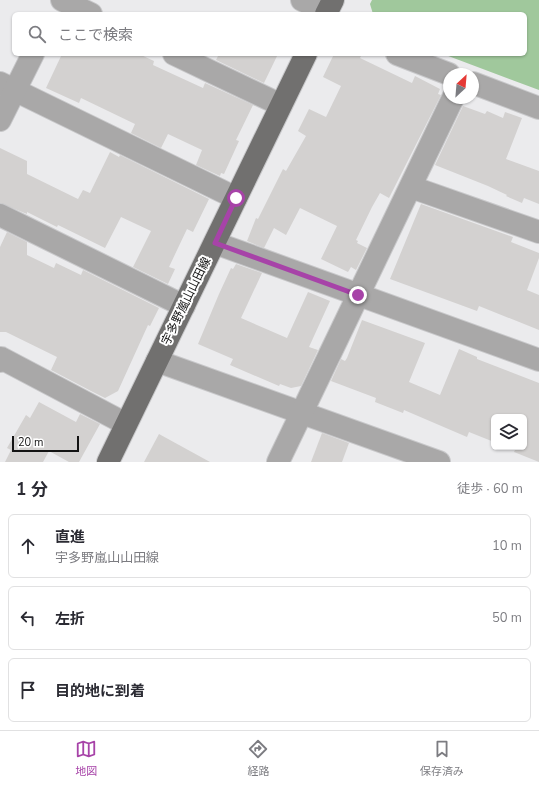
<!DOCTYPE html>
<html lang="ja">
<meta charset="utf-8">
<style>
body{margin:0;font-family:"Nunito Sans","Noto Sans JP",sans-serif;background:#f7f7f7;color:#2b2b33}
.controls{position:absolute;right:12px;bottom:12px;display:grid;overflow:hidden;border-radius:6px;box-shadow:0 1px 3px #0004}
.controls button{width:36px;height:36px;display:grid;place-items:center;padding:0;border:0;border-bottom:1px solid #e1e1e2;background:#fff;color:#2b2b33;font:20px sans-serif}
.compass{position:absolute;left:443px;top:68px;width:36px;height:36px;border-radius:50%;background:#fff;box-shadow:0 1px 3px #0004;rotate:26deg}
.scale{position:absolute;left:12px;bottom:10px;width:67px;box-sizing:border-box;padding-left:4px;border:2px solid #131313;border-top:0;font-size:11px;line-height:14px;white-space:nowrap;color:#131313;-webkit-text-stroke:3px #fff;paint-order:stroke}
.stop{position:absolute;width:12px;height:12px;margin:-9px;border:3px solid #a743a8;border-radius:50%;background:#fff}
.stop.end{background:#a743a8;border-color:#fff;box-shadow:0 1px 4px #0008}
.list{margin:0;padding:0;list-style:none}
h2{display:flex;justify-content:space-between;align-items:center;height:52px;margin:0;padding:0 16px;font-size:17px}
h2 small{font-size:13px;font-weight:400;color:#7c7c81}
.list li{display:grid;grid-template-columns:26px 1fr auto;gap:12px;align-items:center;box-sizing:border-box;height:64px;margin:0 8px 8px;padding:0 8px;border:1px solid #e1e1e2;border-radius:6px}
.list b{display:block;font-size:15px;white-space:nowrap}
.list p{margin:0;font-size:13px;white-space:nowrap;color:#7c7c81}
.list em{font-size:13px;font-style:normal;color:#7c7c81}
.icon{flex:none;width:22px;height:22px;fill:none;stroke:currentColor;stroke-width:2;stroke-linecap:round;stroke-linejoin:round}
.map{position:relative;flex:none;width:539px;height:462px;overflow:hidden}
.search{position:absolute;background:#fff;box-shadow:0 1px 3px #0004;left:12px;right:12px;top:12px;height:44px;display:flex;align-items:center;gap:10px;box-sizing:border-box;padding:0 14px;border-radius:6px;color:#7c7c81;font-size:15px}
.sheet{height:268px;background:#fff}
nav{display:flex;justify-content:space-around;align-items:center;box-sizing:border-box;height:56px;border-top:1px solid #e1e1e2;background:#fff;font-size:11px;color:#7c7c81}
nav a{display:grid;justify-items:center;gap:2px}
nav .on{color:#a743a8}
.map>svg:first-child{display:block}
.green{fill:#a0c89c}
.building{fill:#d3d1d0}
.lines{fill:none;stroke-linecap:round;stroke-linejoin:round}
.minor-casing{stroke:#c8c8ca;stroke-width:24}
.primary-casing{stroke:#c8c8ca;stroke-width:24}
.minor{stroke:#a9a8a8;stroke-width:22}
.primary{stroke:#71706f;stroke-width:22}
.route{stroke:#a743a8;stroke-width:5}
.labels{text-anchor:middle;stroke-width:4;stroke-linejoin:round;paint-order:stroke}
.street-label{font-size:12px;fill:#131313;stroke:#fff}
</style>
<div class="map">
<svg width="539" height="462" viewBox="0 0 539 462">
<rect width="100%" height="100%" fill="#ebebed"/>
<path class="green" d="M372,0H539V90L443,54H525V14H373L370,4Z"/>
<g class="building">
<path d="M62,54H139L154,61L153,65L203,88L205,83L253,105L236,140L239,141L224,174L221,173L220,176L196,165L202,150L168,134L161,148L131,133L135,124L81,98L79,103L46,88Z"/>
<path d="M219,54H278L264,83L216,60Z"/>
<path d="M334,54H362L360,58L412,83L415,76L440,89L438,94L441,95L389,198L380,193L372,207L356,240L358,241L357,243L367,248L356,270L351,267L348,272L321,259L337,226L300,208L286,235L274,228L264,248L247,241L256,218L258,219L283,169L286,171L306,136L298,131L309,109L326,117L341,86L323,77Z"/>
<path d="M463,106L485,114L487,111L503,118L505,112L522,118L506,159L539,171V204L524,198L522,203L506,196L507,195L488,186L435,165Z"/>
<path d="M0,148L27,161V174L78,199L83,190L90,193L110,152L119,157L120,155L209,199L193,232L187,229L169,267L175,269L168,284L133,267L151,231L121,217L105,248L58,225L57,227L27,212V214L0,203Z"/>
<path d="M421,204L513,237L511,242L539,253V258L527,290L539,295V330L479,306L477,311L390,279Z"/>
<path d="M7,232L27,242V255L54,268L56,263L81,275L83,270L159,308L150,326L148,325L118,391L105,398L91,391L51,370L57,357L6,332H0V247Z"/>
<path d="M236,264L262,273L241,318L287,338L308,292L330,301L309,347L318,350L301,386L291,388L280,384L279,386L230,365L233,359L198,344L219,294L231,268L233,269Z"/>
<path d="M362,320L425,343L409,382L440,395L459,349L477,357V359L539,383V462L514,452L515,450L507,447H524V417H494V442L469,432L467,437L404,410L403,413L375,402L376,398L331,381L341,359L345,361L347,358Z"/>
<path d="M39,402L76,422L80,414L100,424L79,462H69L49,451L43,462H5L11,450L7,448L26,415L30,418Z"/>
<path d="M322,433L349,443L342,462H311Z"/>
<path d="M159,434L210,462H144Z"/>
</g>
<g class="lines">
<defs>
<g id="minor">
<path d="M62,0L91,14"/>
<path d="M302,0L327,12"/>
<path d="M174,54L281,105"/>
<path d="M397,54L449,74"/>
<path d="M0,83L236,198"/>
<path d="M473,83L539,108"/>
<path d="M0,120L33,54"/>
<path d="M411,187L539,232"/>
<path d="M0,215L184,306"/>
<path d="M215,243L539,360"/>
<path d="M0,361L1,358L126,424"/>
<path d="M157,361L439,462"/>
<path d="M278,462L453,98"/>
</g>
<g id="primary">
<path d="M326,14L333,0"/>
<path d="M108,462L306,54"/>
</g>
</defs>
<use href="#minor" class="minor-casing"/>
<use href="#primary" class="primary-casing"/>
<use href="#minor" class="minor"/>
<use href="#primary" class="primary"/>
</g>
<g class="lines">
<path class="route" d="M236,198L215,243L358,295"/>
</g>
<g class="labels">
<g class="street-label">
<text transform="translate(186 301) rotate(-64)" y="4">宇多野嵐山山田線</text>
</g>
</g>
</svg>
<div class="controls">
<button><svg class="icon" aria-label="layers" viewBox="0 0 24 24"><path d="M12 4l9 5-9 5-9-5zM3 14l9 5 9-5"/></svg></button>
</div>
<svg class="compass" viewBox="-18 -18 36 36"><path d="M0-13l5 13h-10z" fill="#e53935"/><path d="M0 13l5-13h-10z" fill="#7c7c81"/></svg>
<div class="scale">20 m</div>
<div class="stop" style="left:236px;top:198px"></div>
<div class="stop end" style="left:358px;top:295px"></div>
<div class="search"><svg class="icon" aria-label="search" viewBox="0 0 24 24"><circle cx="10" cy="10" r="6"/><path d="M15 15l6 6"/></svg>ここで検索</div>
</div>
<section class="sheet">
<h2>1 分<small>徒歩 · 60 m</small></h2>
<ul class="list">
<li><svg class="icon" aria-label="ahead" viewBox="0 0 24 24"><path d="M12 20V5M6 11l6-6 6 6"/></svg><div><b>直進</b><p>宇多野嵐山山田線</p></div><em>10 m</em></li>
<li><svg class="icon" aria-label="left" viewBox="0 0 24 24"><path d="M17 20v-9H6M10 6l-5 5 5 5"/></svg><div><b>左折</b></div><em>50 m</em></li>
<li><svg class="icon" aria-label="arrive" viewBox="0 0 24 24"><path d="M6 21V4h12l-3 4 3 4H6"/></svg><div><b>目的地に到着</b></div></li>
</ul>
</section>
<nav>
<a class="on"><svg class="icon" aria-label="map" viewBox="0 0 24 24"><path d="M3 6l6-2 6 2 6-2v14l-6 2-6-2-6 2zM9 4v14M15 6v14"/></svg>地図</a>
<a><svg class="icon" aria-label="directions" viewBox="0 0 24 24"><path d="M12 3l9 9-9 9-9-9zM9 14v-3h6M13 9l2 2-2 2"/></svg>経路</a>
<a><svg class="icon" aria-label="saved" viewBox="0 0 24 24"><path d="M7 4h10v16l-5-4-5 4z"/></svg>保存済み</a>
</nav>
